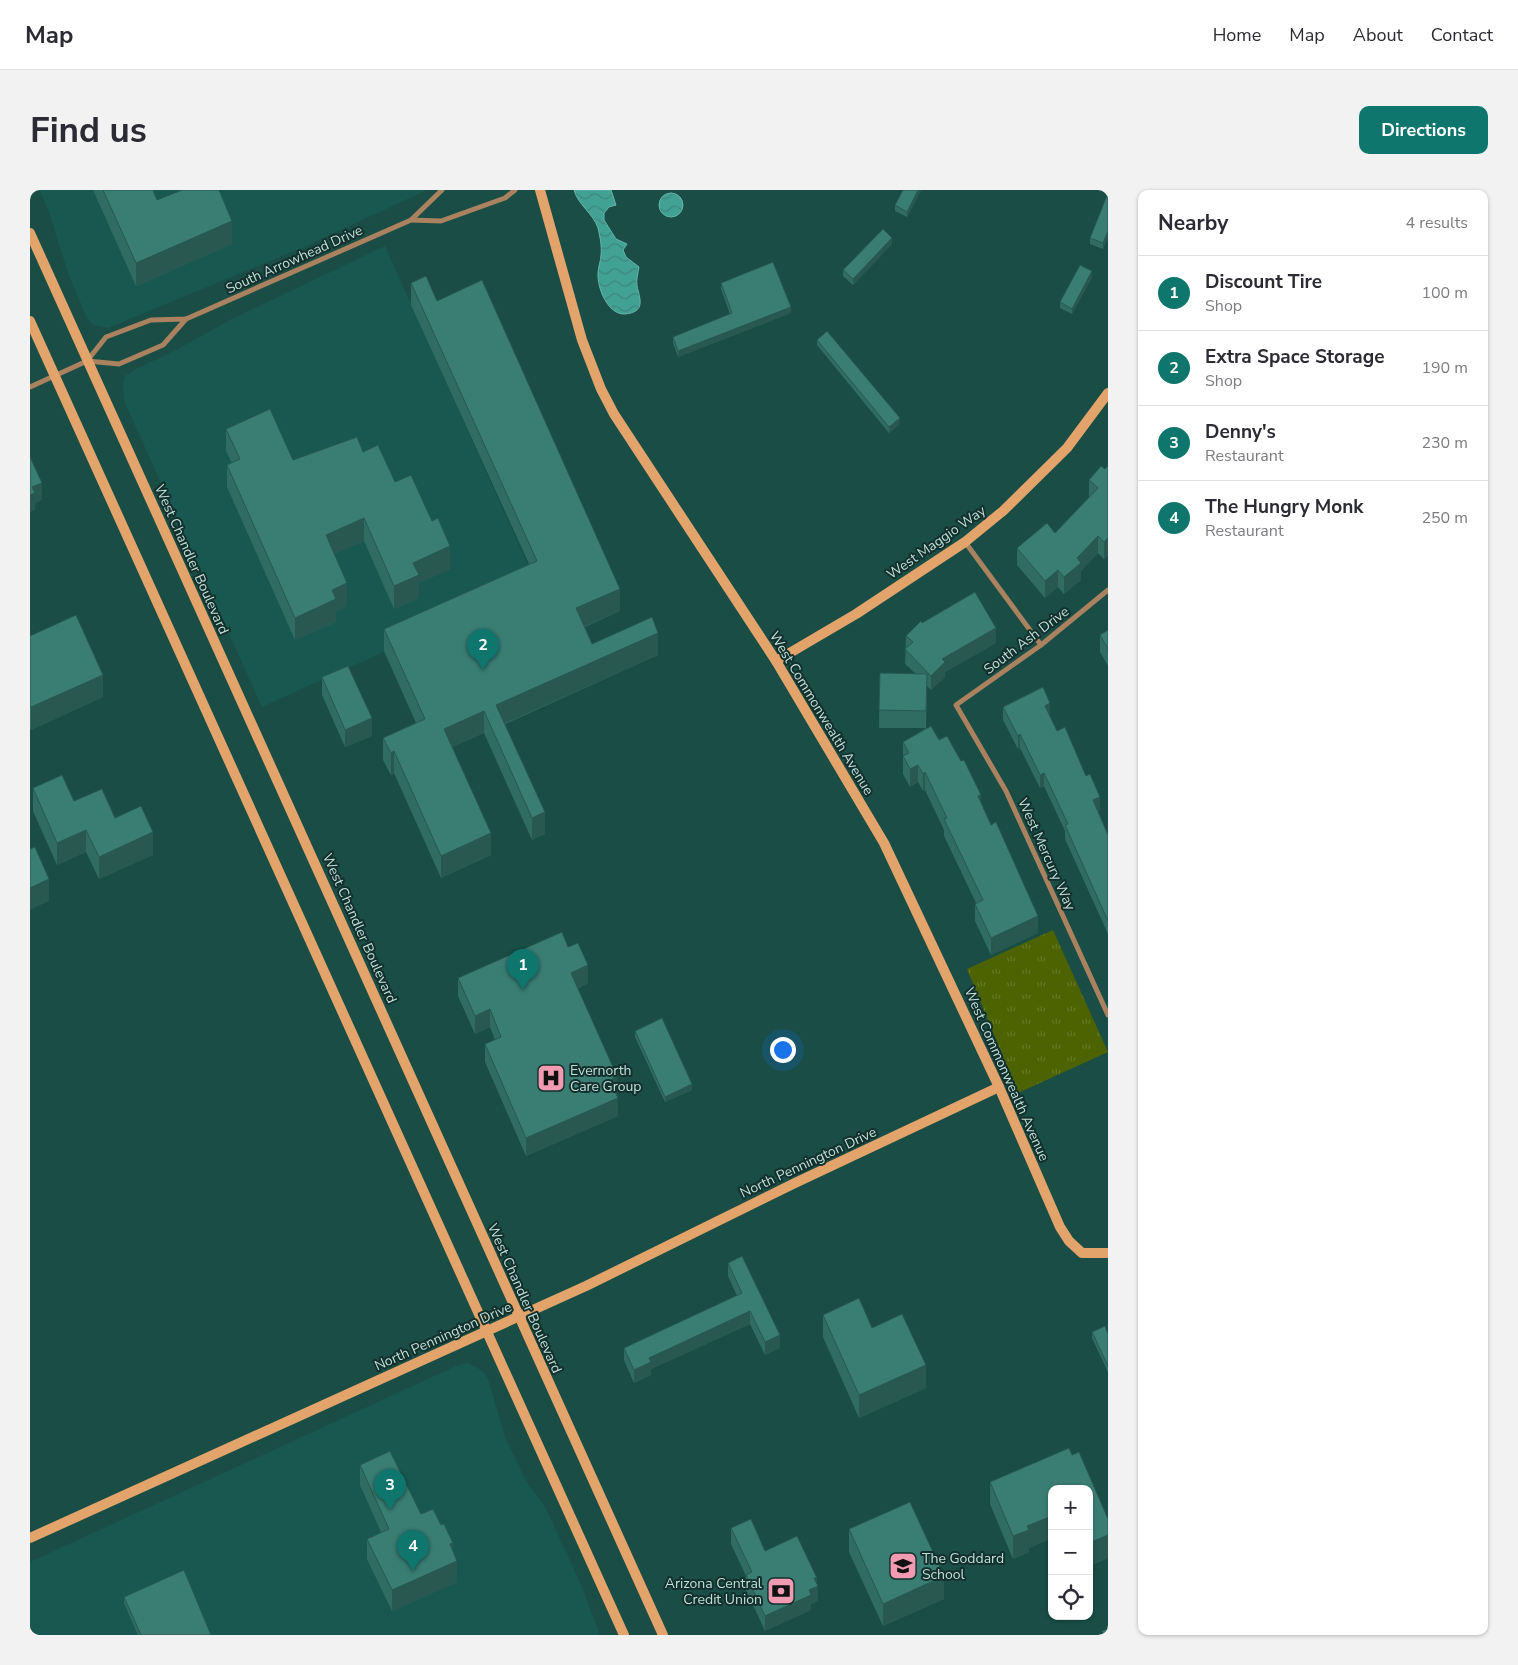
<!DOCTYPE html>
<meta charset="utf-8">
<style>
body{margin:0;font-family:"Nunito Sans",sans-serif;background:#f2f2f3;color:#2b2b33}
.controls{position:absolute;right:15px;bottom:15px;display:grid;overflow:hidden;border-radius:10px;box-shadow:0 1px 4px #0004}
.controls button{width:45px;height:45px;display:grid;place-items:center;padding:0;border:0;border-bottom:1px solid #e1e1e2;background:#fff;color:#2b2b33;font:25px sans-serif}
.you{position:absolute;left:752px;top:859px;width:18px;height:18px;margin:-12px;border:4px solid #fff;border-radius:50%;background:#1a73e8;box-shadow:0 0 0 8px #1a73e833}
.badge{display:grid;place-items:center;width:32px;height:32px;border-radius:50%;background:#0f766e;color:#fff;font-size:16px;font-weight:700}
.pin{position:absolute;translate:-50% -41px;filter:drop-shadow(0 1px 2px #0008)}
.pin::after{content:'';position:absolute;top:26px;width:18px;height:15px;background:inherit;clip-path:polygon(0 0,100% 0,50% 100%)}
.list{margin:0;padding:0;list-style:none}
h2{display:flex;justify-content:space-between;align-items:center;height:65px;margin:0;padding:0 20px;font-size:21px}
h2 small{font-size:16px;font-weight:400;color:#7c7c81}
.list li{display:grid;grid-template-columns:32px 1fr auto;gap:15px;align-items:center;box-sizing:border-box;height:75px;padding:0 20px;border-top:1px solid #e1e1e2}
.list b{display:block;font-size:19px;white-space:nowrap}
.list p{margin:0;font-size:16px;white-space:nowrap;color:#7c7c81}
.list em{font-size:16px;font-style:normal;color:#7c7c81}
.icon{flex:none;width:28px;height:28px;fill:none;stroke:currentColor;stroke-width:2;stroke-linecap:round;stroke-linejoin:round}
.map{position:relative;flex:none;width:1078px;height:1445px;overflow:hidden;border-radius:10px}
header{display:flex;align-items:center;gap:30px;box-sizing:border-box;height:70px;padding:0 25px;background:#fff;border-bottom:1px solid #e1e1e2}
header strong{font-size:24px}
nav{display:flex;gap:28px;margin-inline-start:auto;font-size:18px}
.intro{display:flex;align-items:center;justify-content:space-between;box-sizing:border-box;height:120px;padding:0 30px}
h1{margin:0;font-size:35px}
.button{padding:12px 22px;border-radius:10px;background:#0f766e;color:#fff;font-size:18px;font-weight:700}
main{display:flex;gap:30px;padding:0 30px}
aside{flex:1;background:#fff;border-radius:10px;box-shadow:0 1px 4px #0004}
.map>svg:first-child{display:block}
.built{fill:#195850}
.grass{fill:url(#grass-tufts)}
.water{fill:url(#water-waves);stroke:#67b4a9}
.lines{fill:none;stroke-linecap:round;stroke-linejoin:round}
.street{stroke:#aa825f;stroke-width:5}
.secondary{stroke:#e2a46a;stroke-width:10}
.wall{fill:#316c63}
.shaded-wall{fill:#285850}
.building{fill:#397d73;stroke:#285850}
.labels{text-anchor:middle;stroke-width:4;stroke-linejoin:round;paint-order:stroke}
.street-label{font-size:14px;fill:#bfdfd9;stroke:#14302c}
.poi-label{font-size:14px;fill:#bfdfd9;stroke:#14302c;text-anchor:start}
</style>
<header>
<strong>Map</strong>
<nav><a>Home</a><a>Map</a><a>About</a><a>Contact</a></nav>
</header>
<div class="intro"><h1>Find us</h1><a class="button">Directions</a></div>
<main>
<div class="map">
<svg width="1078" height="1445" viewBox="0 0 1078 1445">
<defs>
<pattern id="grass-tufts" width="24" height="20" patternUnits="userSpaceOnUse" patternTransform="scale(1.25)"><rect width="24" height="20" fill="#4d6200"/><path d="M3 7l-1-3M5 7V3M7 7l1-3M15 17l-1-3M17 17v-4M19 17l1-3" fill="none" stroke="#657825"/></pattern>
<pattern id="water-waves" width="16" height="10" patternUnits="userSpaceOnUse" patternTransform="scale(1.25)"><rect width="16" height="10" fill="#41a294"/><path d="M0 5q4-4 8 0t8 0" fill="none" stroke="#3f867b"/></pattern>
</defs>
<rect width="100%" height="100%" fill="#194d46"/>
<g class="built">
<path d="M9,0H397L274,57L78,138L63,135L57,128L39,86L18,19Z"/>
<path d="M355,56L506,393L232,517L94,211L93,194L95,186L106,179L146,160L202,129Z"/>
<path d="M438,1173L453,1181L458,1189L475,1247L496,1291L515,1317L550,1392L570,1445H0V1372L426,1176Z"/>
</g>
<path class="grass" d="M1023,740L1078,862L988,903L937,779Z"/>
<g class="water">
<path d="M544,0H581L586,15L579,17L574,23V30L586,49L597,54L593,60L596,67L609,77C608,83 606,90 607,96C610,109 616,122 595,124C578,125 567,98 568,83C568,77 571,71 571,65C572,56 570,47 568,38C563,23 548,15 544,0Z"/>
<circle cx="641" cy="15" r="12"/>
</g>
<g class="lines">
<g class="street">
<path d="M381,30L411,31L475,8L485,0"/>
<path d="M57,171L89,174L133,155L156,129"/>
<path d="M0,197L57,171L76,147L121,130L156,129L381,30L412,0"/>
<path d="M935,352L1011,455"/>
<path d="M1078,400L1011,455L926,515L976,601L1078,825"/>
</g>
<g class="secondary">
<path d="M510,0L552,150L571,199L584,224L746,471L854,653L969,897L1030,1037L1039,1051L1052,1063H1078"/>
<path d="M0,43L633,1445"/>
<path d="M0,131L594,1445"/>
<path d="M746,471L826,424L935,352L973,321L1037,258L1078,203"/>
<path d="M0,1348L556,1096L765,993L969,897"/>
</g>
</g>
<g class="wall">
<path d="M63,0H123L127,10L202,54L106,96Z"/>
<path d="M873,0H891L877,27L865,21V15Z"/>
<path d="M1078,3V47L1073,59L1060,54V48Z"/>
<path d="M862,54L823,95L813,86V80Z"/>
<path d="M1062,87L1042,124L1030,118V112Z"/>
<path d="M381,93L407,111L590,421L555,437L562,454L628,465L475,534L515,644L502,650L454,543L422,557L461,665L411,688L364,583L361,585L353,570V548L386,533L354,461V439L499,374L381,115Z"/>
<path d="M691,93L761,123L648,167L643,153V147L700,124L691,99Z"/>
<path d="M787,150L870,234L859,243L787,155Z"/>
<path d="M196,239L263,270L333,262L365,292L420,379L389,393V408L364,419L334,351L304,364L317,416L306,421V432L265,450L197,297V275L202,273L196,261Z"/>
<path d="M1078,276V365L1074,369L1068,363L1051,381V390L1034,404L1028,397L1015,408L987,375V358L1025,343L1059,308V290L1075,279Z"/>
<path d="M892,433L966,453L915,482V487L901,500L897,496L896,538L909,550L951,613L1008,743L961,765L945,731V714L946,713L914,646V640L895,600L893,601L888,592L880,597L873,584V552L896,538H849L850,483H885L875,474L876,446Z"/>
<path d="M1078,440V476L1070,462V445Z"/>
<path d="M0,446L73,507L1,540L0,538Z"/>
<path d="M292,487L342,546L315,557L292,505Z"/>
<path d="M973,517L1020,526L1027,541L1070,620L1068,621L1078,645V744L1035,649V641L1014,596L1010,598L990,558L988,559L973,530Z"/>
<path d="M3,598L44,611L85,628L123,665L69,689L56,662L27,675L3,621Z"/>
<path d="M538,757L558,793L548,798L587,904L586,905L588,926L496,966L455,872V854L465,850L460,837L445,844L428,806V788Z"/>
<path d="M605,841L662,900L635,912L605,847Z"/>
<path d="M698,1073L750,1158L735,1165L720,1134L621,1179V1185L604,1193L594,1170V1158L707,1106L698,1086Z"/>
<path d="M793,1125L842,1138L896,1198L829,1228L793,1147Z"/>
<path d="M1062,1142L1078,1144V1182L1062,1148Z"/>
<path d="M1039,1258L1042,1265L1049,1262L1078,1329V1368L1059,1376V1299H1022V1348L999,1358V1362L983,1369L960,1314V1292Z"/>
<path d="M330,1275L423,1361L427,1392L362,1421L337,1369V1349L351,1342L330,1295Z"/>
<path d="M701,1338L787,1393L788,1411L781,1414V1420L735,1441L716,1400V1386L701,1354Z"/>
<path d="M819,1339L914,1409L853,1436L819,1362Z"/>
<path d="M94,1407L181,1445H108L94,1413Z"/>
</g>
<g class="shaded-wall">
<path d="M888,0H891L877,27V22Z"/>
<path d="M202,31V54L106,96V73Z"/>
<path d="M1078,41V47L1073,59V53Z"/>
<path d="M862,48V54L823,95V89Z"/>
<path d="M1062,81V87L1042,124V119Z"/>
<path d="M761,117V123L648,167V161Z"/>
<path d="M870,228V234L859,243V237Z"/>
<path d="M12,293V310L5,314V320L0,322V305L2,297Z"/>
<path d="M334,328V351L296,368V345Z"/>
<path d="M1068,346V363L1051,381V390L1034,404V387L1047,368Z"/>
<path d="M1078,348V365L1074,369V352Z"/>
<path d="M420,356V379L389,393V408L364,419V396L383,373Z"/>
<path d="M1028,380V397L1015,408V391Z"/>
<path d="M317,393V416L306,421V432L265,450V428L302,400Z"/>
<path d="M590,399V421L546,440V418Z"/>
<path d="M966,438V453L915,482V487L901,500V486L912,469Z"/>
<path d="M628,443V465L466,537V515Z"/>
<path d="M73,485V507L1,540V517Z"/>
<path d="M1020,513V526L1015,529V516Z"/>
<path d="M454,521V543L414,561V539Z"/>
<path d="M342,528V546L315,557V540Z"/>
<path d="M990,544V558L988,559V546Z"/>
<path d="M364,561V583L361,585V563Z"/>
<path d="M888,575V592L880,597V579Z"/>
<path d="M895,582V600L893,601V584Z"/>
<path d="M1014,583V596L1010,598V585Z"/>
<path d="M951,605V622L948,606Z"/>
<path d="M1070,607V620L1063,623V610Z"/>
<path d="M515,622V644L502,650V628Z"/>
<path d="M56,640V662L27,675V653Z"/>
<path d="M123,642V665L69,689V667Z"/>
<path d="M461,643V665L411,688V666Z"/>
<path d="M19,689V711L0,720V698Z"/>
<path d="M1008,726V743L961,765V748Z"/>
<path d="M558,775V793L541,800V783Z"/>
<path d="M460,819V837L445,844V826Z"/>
<path d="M587,886V904L580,907V890Z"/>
<path d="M662,894V900L635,912V907Z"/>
<path d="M588,908V926L496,966V948Z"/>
<path d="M720,1121V1134L621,1179V1185L604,1193V1180L619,1168Z"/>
<path d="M750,1145V1158L735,1165V1152Z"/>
<path d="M896,1175V1198L829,1228V1205Z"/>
<path d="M1022,1326V1348L999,1358V1362L983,1369V1346L997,1336Z"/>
<path d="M1078,1345V1368L1059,1376V1353Z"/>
<path d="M423,1353V1373L427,1371V1392L362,1421V1400L420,1354Z"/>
<path d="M914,1386V1409L853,1436V1414Z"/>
<path d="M784,1388H787V1397L788,1396V1411L781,1414V1420L735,1441V1426L779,1400Z"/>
</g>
<g class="building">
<path d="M73,0H123L127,10L152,0H189L202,31L106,73Z"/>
<path d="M873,0H888L877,22L865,15Z"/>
<path d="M1078,3V41L1073,53L1060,48Z"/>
<path d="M853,39L862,48L823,89L813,80Z"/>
<path d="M743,72L761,117L648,161L643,147L702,123L691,93Z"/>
<path d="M1050,75L1062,81L1042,119L1030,112Z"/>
<path d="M396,86L407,111L452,90L590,399L546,418L562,454L622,427L628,443L466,515L515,622L502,628L454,521L414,539L461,643L411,666L364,561L361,563L353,548L395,529L354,439L507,371L381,93Z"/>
<path d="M797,141L870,228L859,237L787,150Z"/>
<path d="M240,219L263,270L327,247L333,262L348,255L365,292L381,285L402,331L408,328L420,356L383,373L389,385L364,396L334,328L296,345L317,393L302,400L306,409L265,428L197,275L210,269L196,239Z"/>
<path d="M0,267L12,293L2,297L5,303L0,305Z"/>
<path d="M1071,276L1075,279L1078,276V348L1074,352L1068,346L1047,368L1051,373L1034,387L1028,380L1015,391L987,358L1017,333L1025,343L1068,298L1059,290Z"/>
<path d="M945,402L966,438L912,469L915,472L901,486L875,459L883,452L876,446L891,431L892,433Z"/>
<path d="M46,425L73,485L1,517L0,515V446Z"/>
<path d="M1078,440V459L1070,445Z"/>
<path d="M318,476L342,528L315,540L292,487Z"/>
<path d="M850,483L897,484L896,521L849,520Z"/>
<path d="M1013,497L1020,513L1015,516L1027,541L1035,537L1056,586L1060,584L1070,607L1063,610L1078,645V731L1035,635L1038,634L1014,583L1010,585L990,544L988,546L973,517Z"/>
<path d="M901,536L909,550L917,546L931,571L934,570L951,605L948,606L961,635L966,632L1008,726L961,748L945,714L953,710L914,629L917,628L895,582L893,584L888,575L880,579L873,566L879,563L873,552Z"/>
<path d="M32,585L44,611L72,599L85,628L111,616L123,642L69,667L56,640L27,653L3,598Z"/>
<path d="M5,657L19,689L0,698V659Z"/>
<path d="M532,742L538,757L548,753L558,775L541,783L587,886L580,890L588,908L496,948L455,854L471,847L460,819L445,826L428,788Z"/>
<path d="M632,828L662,894L635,907L605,841Z"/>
<path d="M712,1066L750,1145L735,1152L720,1121L619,1168L621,1172L604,1180L594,1158L712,1103L698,1073Z"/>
<path d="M829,1108L842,1138L872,1124L896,1175L829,1205L793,1125Z"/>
<path d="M1075,1136L1078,1144V1176L1062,1142Z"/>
<path d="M1039,1258L1042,1265L1049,1262L1078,1329V1345L1059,1353V1299H1022V1326L997,1336L999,1340L983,1346L960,1292Z"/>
<path d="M360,1261L391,1324L403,1319L411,1335L414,1334L423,1353L420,1354L427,1371L362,1400L337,1349L359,1339L330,1275Z"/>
<path d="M880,1312L914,1386L853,1414L819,1339Z"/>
<path d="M721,1329L735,1361L767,1346L787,1388H784L788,1396L779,1400L781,1405L735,1426L716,1385L722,1382L701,1338Z"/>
<path d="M154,1380L181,1445H111L94,1407Z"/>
<path d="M1078,1439V1445H1074L1072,1441Z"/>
</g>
<defs>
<symbol id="hospital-square" viewBox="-11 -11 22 22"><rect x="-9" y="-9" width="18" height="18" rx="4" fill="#f19ab1" stroke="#14302c"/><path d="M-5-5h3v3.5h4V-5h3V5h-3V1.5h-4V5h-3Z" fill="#111"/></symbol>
<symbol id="school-square" viewBox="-11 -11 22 22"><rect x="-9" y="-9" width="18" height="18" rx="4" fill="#f19ab1" stroke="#14302c"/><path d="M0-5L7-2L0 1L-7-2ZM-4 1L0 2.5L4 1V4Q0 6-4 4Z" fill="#111"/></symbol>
<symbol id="bank-square" viewBox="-11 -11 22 22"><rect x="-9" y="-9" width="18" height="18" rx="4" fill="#f19ab1" stroke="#14302c"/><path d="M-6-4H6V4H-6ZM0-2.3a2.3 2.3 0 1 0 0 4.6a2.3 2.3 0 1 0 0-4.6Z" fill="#111"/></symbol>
</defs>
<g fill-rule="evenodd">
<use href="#hospital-square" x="505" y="872" width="32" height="32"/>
<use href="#school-square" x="857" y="1360" width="32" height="32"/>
<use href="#bank-square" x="735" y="1385" width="32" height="32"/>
</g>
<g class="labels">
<g class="street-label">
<text transform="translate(264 69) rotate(-24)" y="5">South Arrowhead Drive</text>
<text transform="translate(906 352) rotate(-35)" y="5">West Maggio Way</text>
<text transform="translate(162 369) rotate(66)" y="5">West Chandler Boulevard</text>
<text transform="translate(996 450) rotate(-37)" y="5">South Ash Drive</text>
<text transform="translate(792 523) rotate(59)" y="5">West Commonwealth Avenue</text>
<text transform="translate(1017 664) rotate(66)" y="5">West Mercury Way</text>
<text transform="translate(330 738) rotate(66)" y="5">West Chandler Boulevard</text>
<text transform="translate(977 884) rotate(66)" y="5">West Commonwealth Avenue</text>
<text transform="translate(778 972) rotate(-25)" y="5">North Pennington Drive</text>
<text transform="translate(495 1108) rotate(66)" y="5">West Chandler Boulevard</text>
<text transform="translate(413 1146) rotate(-24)" y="5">North Pennington Drive</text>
</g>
<g class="poi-label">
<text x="540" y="885">Evernorth<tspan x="540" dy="16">Care Group</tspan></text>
<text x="892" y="1373">The Goddard<tspan x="892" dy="16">School</tspan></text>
<text x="732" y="1398" text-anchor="end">Arizona Central<tspan x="732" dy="16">Credit Union</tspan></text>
</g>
</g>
</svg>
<div class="controls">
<button>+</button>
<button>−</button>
<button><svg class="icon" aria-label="locate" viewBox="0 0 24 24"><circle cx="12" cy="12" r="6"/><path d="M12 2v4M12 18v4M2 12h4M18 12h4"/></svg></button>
</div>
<div class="you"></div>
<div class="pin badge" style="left:493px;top:800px">1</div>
<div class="pin badge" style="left:453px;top:480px">2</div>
<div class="pin badge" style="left:360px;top:1320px">3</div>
<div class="pin badge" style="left:383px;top:1381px">4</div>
</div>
<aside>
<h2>Nearby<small>4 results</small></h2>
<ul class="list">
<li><span class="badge">1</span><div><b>Discount Tire</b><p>Shop</p></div><em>100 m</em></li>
<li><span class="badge">2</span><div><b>Extra Space Storage</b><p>Shop</p></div><em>190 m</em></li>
<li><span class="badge">3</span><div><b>Denny's</b><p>Restaurant</p></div><em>230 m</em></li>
<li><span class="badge">4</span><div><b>The Hungry Monk</b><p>Restaurant</p></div><em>250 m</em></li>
</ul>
</aside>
</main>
